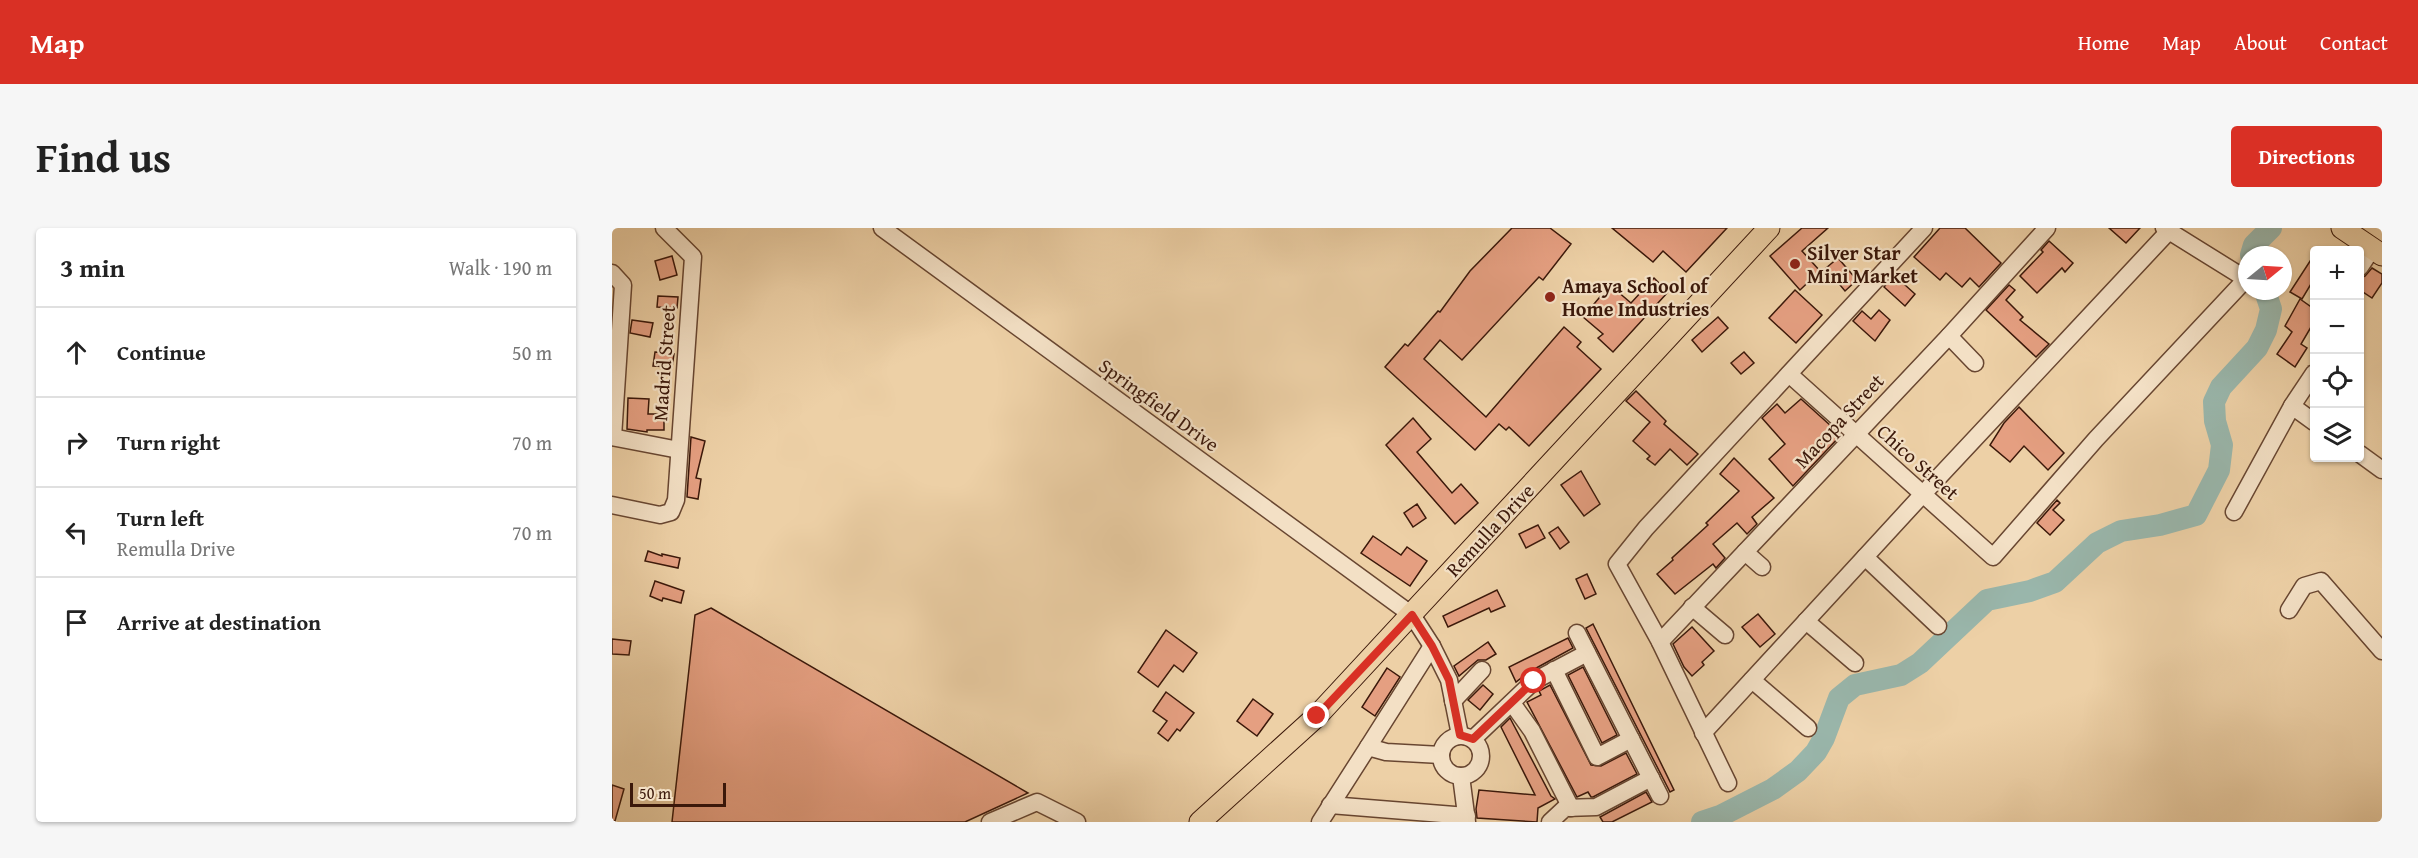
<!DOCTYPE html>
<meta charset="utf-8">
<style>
body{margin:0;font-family:"Gentium Book Plus",serif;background:#f6f6f6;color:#222}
.controls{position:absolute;right:18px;top:18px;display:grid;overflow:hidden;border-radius:6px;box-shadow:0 2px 4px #0004}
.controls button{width:54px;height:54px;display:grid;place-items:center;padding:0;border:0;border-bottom:2px solid #e0e0e0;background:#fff;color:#222;font:30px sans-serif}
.compass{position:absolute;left:1626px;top:18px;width:54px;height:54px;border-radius:50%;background:#fff;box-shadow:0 2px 4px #0004;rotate:72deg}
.scale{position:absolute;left:18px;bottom:15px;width:96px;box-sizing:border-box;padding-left:6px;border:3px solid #3b180a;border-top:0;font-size:16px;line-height:21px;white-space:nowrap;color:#3b180a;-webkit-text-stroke:4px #f3e0c5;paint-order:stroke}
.stop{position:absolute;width:18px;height:18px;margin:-14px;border:4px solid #d93025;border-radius:50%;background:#fff}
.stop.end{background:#d93025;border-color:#fff;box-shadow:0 2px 6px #0008}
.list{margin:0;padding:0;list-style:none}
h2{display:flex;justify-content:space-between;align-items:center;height:78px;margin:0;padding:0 24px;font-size:26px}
h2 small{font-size:20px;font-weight:400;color:#767676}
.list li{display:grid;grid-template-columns:39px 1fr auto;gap:18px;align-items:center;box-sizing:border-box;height:90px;padding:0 24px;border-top:2px solid #e0e0e0}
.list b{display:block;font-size:22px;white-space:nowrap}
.list p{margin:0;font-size:20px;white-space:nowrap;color:#767676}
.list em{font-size:20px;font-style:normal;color:#767676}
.icon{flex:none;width:33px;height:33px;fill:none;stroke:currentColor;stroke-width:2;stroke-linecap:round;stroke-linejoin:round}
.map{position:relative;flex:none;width:1770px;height:594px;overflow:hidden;border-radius:6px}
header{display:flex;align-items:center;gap:36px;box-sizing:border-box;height:84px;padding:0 30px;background:#d93025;color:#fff}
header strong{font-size:28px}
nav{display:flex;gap:33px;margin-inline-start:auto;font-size:21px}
.intro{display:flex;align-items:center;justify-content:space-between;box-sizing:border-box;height:144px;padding:0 36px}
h1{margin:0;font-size:42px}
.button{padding:15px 27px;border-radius:6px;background:#d93025;color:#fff;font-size:21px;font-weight:700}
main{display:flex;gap:36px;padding:0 36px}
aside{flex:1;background:#fff;border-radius:6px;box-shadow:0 2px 4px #0004}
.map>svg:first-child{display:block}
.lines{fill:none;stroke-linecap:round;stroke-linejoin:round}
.river{stroke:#99b6ab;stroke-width:22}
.building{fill:#e59f81;stroke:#3b180a;stroke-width:1.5}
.minor-casing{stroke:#684631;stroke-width:19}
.major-casing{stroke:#3b180a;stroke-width:23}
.minor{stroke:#f3e0c5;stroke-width:16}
.major{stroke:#edd0a6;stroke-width:21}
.route{stroke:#d93025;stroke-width:8}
.poi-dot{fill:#8f2418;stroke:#f3e0c5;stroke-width:2}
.labels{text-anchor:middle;stroke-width:4.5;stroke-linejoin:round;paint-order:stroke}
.poi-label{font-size:20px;font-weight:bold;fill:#3b180a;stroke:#f3e0c5;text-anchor:start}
.street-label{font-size:20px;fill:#3b180a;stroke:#f3e0c5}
</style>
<header>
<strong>Map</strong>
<nav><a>Home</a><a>Map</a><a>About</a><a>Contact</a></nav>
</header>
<div class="intro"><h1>Find us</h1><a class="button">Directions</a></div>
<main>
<aside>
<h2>3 min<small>Walk · 190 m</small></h2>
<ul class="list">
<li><svg class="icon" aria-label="ahead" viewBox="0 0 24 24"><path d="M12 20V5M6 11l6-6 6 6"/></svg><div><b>Continue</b></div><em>50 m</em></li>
<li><svg class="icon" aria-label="right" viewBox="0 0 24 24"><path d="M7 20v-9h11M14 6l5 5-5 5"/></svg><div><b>Turn right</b></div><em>70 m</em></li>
<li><svg class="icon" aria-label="left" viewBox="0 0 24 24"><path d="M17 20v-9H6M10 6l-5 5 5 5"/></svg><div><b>Turn left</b><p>Remulla Drive</p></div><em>70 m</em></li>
<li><svg class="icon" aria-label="arrive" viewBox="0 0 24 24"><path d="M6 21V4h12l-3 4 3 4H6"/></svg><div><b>Arrive at destination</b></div></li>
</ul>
</aside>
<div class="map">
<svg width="1770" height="594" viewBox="0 0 1770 594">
<rect width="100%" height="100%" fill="#edd0a6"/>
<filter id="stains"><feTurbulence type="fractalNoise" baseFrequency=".00333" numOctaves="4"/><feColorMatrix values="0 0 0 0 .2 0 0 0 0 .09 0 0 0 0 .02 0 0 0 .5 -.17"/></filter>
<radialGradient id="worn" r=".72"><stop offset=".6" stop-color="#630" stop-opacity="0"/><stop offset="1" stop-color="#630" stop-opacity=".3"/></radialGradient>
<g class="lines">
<g class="river">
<path d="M1639,27L1642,17L1659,0"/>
<path d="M1090,594L1108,588L1161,561L1186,543L1204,524L1212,510L1227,470L1243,457L1289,447L1308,435L1375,372L1418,363L1443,354L1485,315L1509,303L1548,297L1584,287L1607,242L1610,217L1603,193L1602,174L1609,159L1645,120L1654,102L1659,81L1653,63"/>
</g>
</g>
<g class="building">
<path d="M900,0H938L959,16L931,52L927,49L850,132L828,112L812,131L874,189L952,99L969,114L965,119L989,141L917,218L897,199L894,202L887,196L863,222L773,139L793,116L796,118L826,83L828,84L858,43Z"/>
<path d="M1000,0H1115L1074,44L1051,23L1041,34Z"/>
<path d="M1190,0H1216L1190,23L1208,43L1188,62L1158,28Z"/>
<path d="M1328,0H1353L1389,35L1367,59L1358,50L1350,59L1334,45L1328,52L1302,29Z"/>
<path d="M1497,0H1528L1514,15Z"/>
<path d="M1437,13L1461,35L1453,44L1450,40L1425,65L1408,48L1431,24L1429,22Z"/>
<path d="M1702,27V51L1690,71L1678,64Z"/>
<path d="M60,28L65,47L48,52L43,33Z"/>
<path d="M1226,30L1245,52L1233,63L1214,40Z"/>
<path d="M1760,40L1770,46V55L1760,70L1748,62V50L1753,48Z"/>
<path d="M1282,47L1303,66L1293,78L1272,59Z"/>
<path d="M1042,50L1056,64L1001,124L986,110L991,106L971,89L998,57L1019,75Z"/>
<path d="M1397,57L1403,62L1394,72L1411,89L1408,92L1437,116L1424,129L1374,82Z"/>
<path d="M1183,62L1210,87L1184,115L1157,90Z"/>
<path d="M46,68L66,69L65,80L45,79Z"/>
<path d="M1688,71L1702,81V94L1689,116L1695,120L1683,139L1665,126L1680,104L1673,98Z"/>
<path d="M1267,82L1278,92L1263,113L1241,93L1250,83L1259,91Z"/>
<path d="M1106,89L1116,100L1090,124L1080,112Z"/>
<path d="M20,92L41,95L38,109L18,105Z"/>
<path d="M43,124L62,126L60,139L41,138Z"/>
<path d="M1132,124L1142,135L1129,146L1119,135Z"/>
<path d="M1024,163L1054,193L1052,196L1086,226L1075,237L1058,221L1043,237L1035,231L1038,228L1021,213L1038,194L1014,173Z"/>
<path d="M16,170L37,171L36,186H52V202H35V204L15,201Z"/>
<path d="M1189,171L1229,207L1181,258L1157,231L1173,216L1150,190L1165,176L1173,185Z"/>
<path d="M1407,179L1452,225L1436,242L1412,218L1398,234L1378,217L1392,195Z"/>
<path d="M801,190L819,211L805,224L840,265L849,256L866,275L843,296L774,217Z"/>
<path d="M79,209L93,213L84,250L89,251L86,271L75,269Z"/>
<path d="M1122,230L1162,270L1140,289L1145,296L1135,306L1125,295L1101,316L1113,330L1104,340L1101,336L1063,366L1045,346L1061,332L1060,330L1096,297L1094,295L1127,263L1108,246Z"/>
<path d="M969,243L988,276L972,288L949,257Z"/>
<path d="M1445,272L1448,275L1441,282L1452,292L1438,307L1425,295Z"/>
<path d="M805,276L814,290L801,299L792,285Z"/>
<path d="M926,297L933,310L914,320L907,306Z"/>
<path d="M946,299L957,314L948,321L937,305Z"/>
<path d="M761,308L789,327L795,319L815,333L798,358L749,325Z"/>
<path d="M36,323L50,328V326L68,330L66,340L33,333Z"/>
<path d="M975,346L984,366L973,371L964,351Z"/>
<path d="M43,353L72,363L69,375L51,370L50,373L38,368Z"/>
<path d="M885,362L893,378L879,384L877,380L836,399L831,388Z"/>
<path d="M99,380L416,565L353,594H60L83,387Z"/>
<path d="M1146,386L1163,406L1148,419L1130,399Z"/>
<path d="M981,396L1062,562L1058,564L974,400Z"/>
<path d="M1080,399L1102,423L1090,434L1092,437L1080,448L1072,439L1061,416Z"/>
<path d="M554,402L585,425L571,444L562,437L546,459L526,444Z"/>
<path d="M956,410L961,420L917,444L904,454L897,439Z"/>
<path d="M0,411L19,413L17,427L0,426Z"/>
<path d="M876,414L884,426L874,432H866L847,448L842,438Z"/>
<path d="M971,439L1005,507L990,515L956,447Z"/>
<path d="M775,440L788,449L763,488L750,479Z"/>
<path d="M871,457L881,466L868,482L856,472Z"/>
<path d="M938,457L979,537L989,538L1014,525L1025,546L981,569H979L976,564L965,569L915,474L929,467L927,463Z"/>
<path d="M554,464L582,485L568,503L565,501L556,513L546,505L555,493L541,483Z"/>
<path d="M641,471L661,486L645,508L625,493Z"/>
<path d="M898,490L939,568L943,571L926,580L925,594L865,590L864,581L867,562L923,567L889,499Z"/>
<path d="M0,557L12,561L3,593H0Z"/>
<path d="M1034,564L1040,574L1000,594H991L988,589Z"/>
</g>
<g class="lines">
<defs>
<g id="minor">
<path d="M270,0L800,387L820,418L837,452L848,507"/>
<path d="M1748,39L1760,21"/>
<path d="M0,45L11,57L1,209"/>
<path d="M1337,108L1363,135"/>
<path d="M1177,146L1381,329L1484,211L1634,51L1552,0"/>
<path d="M1680,178L1702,145"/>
<path d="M0,209L67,222"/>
<path d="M1748,226L1770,242"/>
<path d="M0,277L48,287L59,284L64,272L81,29L52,0"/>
<path d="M1622,284L1680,178L1702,194"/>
<path d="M1133,324L1150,339"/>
<path d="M1253,329L1326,398"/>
<path d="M1080,379L1113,407"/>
<path d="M1677,382L1692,358L1709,353L1770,423"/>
<path d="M1194,393L1243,435"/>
<path d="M965,405L1048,568"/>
<path d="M1048,414L1337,108L1435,0"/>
<path d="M942,442L985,529L1019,511"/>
<path d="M1140,452L1196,500"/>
<path d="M841,473L870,442"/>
<path d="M900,475L920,503L959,580"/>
<path d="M1091,505L1310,267L1557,3"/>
<circle cx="849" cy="528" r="20"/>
<path d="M861,511L922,453L975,425"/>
<path d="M756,519L820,418"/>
<path d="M849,548L855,594"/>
<path d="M1116,555L1048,414L1005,336L1034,300L1312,0"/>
<path d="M718,577L855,588"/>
<path d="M378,594L425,574L465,594"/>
<path d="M708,594L756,519L774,524L829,527"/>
<path d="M938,594L953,580L984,579L1039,550"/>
</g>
<g id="major">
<path d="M1730,0L1770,27"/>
<path d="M588,594L705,488L1157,0"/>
</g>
</defs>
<use href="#minor" class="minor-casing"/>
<use href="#major" class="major-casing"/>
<use href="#minor" class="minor"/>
<use href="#major" class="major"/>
</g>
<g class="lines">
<path class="route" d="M705,488L800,387L820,418L837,452L848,507L861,511L922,453"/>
</g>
<g class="poi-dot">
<circle cx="1183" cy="36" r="6"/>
<circle cx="938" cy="69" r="6"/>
</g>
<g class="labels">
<g class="poi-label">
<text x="1195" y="32">Silver Star<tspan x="1195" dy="23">Mini Market</tspan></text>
<text x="950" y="65">Amaya School of<tspan x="950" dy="23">Home Industries</tspan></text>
</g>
<g class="street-label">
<text transform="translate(52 135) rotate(-86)" y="7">Madrid Street</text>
<text transform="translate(547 177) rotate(36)" y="7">Springfield Drive</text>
<text transform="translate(1227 193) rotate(-47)" y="7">Macopa Street</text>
<text transform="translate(1306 234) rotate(42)" y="7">Chico Street</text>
<text transform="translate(878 302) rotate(-47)" y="7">Remulla Drive</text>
</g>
</g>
<rect width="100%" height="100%" filter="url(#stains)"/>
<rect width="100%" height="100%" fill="url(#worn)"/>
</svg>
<div class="controls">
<button>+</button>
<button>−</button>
<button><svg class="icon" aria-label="locate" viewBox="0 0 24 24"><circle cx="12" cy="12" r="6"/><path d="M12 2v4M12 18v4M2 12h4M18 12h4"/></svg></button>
<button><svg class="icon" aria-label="layers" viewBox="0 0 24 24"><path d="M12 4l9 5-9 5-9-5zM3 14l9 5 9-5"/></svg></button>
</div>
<svg class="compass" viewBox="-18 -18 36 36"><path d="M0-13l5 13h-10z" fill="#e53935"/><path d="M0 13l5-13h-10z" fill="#767676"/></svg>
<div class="scale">50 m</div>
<div class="stop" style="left:922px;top:453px"></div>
<div class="stop end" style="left:705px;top:488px"></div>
</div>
</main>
